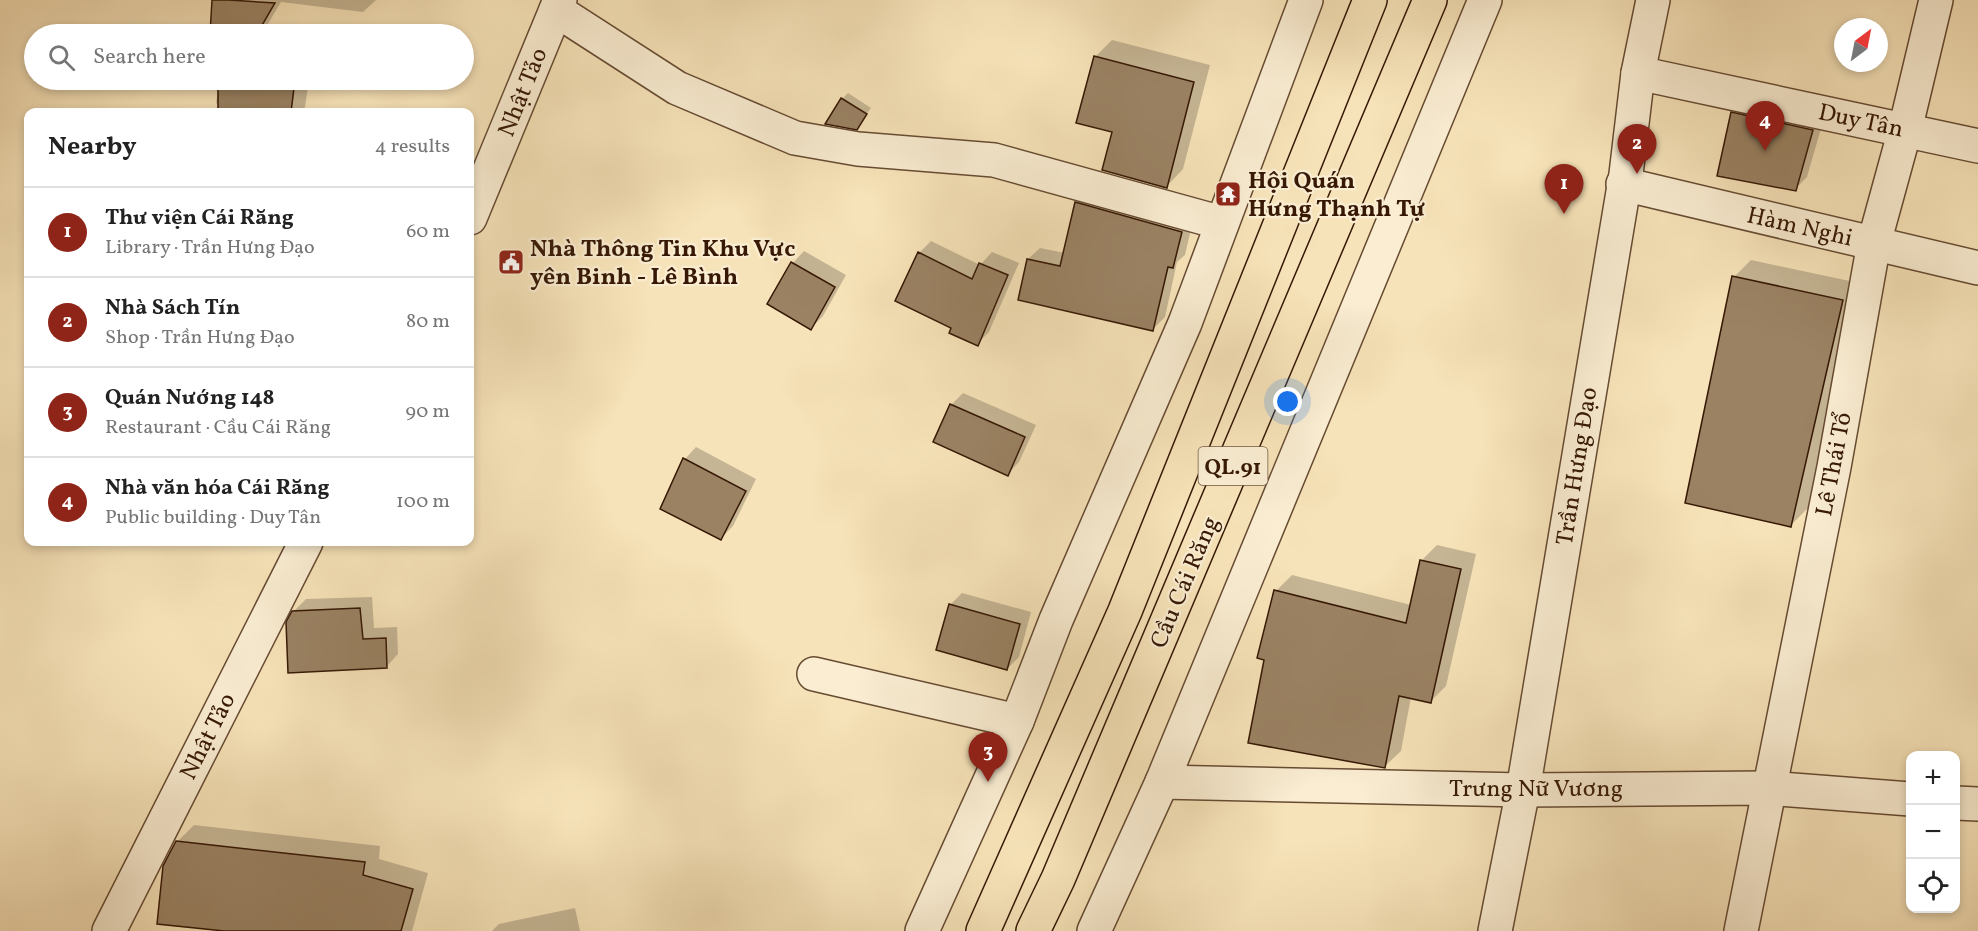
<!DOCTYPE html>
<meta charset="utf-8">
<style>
body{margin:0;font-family:Vollkorn,serif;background:#f2f2f2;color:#222}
.controls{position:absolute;right:18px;bottom:18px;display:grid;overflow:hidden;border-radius:12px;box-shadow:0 3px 9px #0003}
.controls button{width:54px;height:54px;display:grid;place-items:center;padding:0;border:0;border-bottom:2px solid #e0e0e0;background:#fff;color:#222;font:30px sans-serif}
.compass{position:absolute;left:1834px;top:18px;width:54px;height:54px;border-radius:50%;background:#fff;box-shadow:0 3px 9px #0003;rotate:32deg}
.you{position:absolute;left:1288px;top:402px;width:21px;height:21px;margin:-15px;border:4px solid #fff;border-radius:50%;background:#1a73e8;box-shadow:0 0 0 9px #1a73e833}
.badge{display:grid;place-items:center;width:39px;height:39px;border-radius:50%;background:#8f2418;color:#fff;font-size:20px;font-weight:700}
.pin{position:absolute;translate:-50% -50px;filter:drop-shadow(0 2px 3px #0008)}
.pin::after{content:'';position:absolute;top:32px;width:21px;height:18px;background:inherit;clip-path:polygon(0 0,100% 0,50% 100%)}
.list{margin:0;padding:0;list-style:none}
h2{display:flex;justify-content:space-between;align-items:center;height:78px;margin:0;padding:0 24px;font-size:26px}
h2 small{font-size:20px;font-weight:400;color:#767676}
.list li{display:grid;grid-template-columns:39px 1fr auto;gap:18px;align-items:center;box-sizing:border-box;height:90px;padding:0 24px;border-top:2px solid #e0e0e0}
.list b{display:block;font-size:22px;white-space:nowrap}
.list p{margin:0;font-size:20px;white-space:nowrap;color:#767676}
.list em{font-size:20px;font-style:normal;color:#767676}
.icon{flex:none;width:33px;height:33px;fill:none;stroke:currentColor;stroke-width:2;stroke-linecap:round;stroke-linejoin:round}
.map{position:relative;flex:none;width:1978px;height:931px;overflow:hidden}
.search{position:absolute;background:#fff;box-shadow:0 3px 9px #0003;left:24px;top:24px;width:450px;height:66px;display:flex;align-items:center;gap:15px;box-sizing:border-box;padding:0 21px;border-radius:33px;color:#767676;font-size:22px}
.panel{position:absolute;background:#fff;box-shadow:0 3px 9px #0003;left:24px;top:108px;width:450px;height:438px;border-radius:12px}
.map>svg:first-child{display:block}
.shadow{fill:#0003}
.building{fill:#9a8263;stroke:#361805;stroke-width:1.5}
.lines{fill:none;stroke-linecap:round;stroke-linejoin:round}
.minor-casing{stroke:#664b32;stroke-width:36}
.tertiary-casing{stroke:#664b32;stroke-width:36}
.trunk-casing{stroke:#361805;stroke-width:36}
.minor{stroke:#faedd2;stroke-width:33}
.tertiary{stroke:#faedd2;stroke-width:33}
.trunk{stroke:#f7e3b9;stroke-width:33}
.labels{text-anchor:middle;stroke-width:4.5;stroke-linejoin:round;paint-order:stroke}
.shield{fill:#faedd2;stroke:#715842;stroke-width:1.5}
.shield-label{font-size:22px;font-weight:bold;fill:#361805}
.street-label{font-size:24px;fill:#361805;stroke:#faedd2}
.poi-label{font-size:24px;font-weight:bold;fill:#361805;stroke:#faedd2;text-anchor:start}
</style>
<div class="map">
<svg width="1978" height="931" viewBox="0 0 1978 931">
<rect width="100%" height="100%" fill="#f7e3b9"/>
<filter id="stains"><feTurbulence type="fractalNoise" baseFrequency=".00333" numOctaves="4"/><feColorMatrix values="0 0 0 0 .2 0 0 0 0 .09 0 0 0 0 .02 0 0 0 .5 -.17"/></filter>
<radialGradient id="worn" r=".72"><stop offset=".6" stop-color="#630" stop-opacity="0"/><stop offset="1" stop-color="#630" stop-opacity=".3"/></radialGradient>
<g class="shadow">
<path d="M213,0H376L363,12L281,2L262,34H212Z"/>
<path d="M1112,40L1210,65L1183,169L1166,187L1113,131L1095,57Z"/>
<path d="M219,80H309L305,107L300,112H219L220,100L216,104Z"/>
<path d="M848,93L871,108L856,128L842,99Z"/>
<path d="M1744,101L1824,118L1807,177L1795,189L1733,113Z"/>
<path d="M1088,191L1193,220L1185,255L1177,262L1165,317L1153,329L1028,259L1040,248L1065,253L1076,203Z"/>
<path d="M931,241L980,265L992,252L1019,263L989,332L977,344L953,328L919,253Z"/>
<path d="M804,251L846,275L823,316L811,328L793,263Z"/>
<path d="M1751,260L1859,283L1808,508L1791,525L1734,277Z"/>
<path d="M963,393L1036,425L1019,462L1008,474L951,405Z"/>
<path d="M696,447L756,479L733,526L721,538L685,459Z"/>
<path d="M1437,545L1476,554L1446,686L1430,702L1411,697L1401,751L1384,767L1265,659L1276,591L1292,575L1411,605L1421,561Z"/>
<path d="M962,593L1031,612L1019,657L1007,669L950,605Z"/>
<path d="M372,597L374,628L397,627L398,654L387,666L293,612L306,599Z"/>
<path d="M194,825L380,846L379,859L428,873L412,931H238L177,842Z"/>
<path d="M575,908L580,931H492L499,924Z"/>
</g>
<g class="building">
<path d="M212,0H229L275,3L257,34H210Z"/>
<path d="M1094,56L1194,82L1167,188L1102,170L1112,132L1076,123Z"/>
<path d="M218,80H295L291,112H218Z"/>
<path d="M841,98L867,114L857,130L825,124Z"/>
<path d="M1731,112L1813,130L1796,191L1717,176Z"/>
<path d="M1075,202L1182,232L1173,268L1168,267L1153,331L1018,300L1027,259L1060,266Z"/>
<path d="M918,252L972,279L979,263L1008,275L978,346L949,333L951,328L895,301Z"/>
<path d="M791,262L835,287L811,330L767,304Z"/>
<path d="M1732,276L1843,300L1791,527L1685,503Z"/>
<path d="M950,404L1025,437L1008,476L933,442Z"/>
<path d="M683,458L746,491L721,540L660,509Z"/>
<path d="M1420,560L1461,569L1431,703L1399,696L1385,768L1248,743L1264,660L1257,658L1274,590L1406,623Z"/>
<path d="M949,604L1020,624L1007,670L936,650Z"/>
<path d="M360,608L363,639L386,638L387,668L288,673L286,622L292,611Z"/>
<path d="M176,841L365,862L363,875L413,889L401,931H224L157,924L163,866Z"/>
</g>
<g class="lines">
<defs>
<g id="minor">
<path d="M556,10L677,88L795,138L858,149L994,160L1222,223"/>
<path d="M1638,73L1978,146"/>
<path d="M1623,184L1978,268"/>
<path d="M814,674L1017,721"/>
<path d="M1162,782L1523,790L1767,788L1910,799"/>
<path d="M1956,803L1978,804"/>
<path d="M922,931L1017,721L1056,620L1185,323L1306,0"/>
<path d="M1094,931L1162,782L1485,0"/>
<path d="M1741,931L1834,467L1874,243L1905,130L1936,0"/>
</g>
<g id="tertiary">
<path d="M470,218L560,0"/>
<path d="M109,931L306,542"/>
<path d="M1495,931L1523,790L1626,174L1638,73L1653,0"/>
</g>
<g id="trunk">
<path d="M983,931L1125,611L1370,0"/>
<path d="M1033,931L1058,879L1430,0"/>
</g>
</defs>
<use href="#minor" class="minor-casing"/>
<use href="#tertiary" class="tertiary-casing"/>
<use href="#trunk" class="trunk-casing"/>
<use href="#minor" class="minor"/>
<use href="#tertiary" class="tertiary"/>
<use href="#trunk" class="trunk"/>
</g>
<defs>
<symbol id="temple-square" viewBox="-11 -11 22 22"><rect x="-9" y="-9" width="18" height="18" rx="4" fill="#8f2418" stroke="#faedd2"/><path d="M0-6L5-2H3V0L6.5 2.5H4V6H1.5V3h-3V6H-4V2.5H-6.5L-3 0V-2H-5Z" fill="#fff"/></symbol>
<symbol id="civic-square" viewBox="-11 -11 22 22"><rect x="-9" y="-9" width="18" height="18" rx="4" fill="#8f2418" stroke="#faedd2"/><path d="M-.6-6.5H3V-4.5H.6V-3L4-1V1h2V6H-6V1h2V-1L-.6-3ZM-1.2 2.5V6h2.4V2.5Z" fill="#fff"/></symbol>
</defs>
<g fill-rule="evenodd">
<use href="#temple-square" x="1213" y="179" width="30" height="30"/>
<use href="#civic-square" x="496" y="247" width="30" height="30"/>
</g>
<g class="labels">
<rect class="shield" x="1198.5" y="447" width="69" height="38" rx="4.5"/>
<g class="shield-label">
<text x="1233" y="474">QL.91</text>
</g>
<g class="street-label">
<text transform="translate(522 92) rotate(-68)" y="8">Nhật Tảo</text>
<text transform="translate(1861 120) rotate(12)" y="8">Duy Tân</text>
<text transform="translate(1800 226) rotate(13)" y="8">Hàm Nghi</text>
<text transform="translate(1833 464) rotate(-79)" y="8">Lê Thái Tổ</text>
<text transform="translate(1576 466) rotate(-81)" y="8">Trần Hưng Đạo</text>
<text transform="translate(1184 582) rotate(-67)" y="8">Cầu Cái Răng</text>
<text transform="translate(207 736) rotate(-63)" y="8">Nhật Tảo</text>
<text x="1536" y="796">Trưng Nữ Vương</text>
</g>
<g class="poi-label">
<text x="1248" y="188">Hội Quán<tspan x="1248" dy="28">Hưng Thạnh Tự</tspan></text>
<text x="530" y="256">Nhà Thông Tin Khu Vực<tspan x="530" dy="28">yên Binh - Lê Bình</tspan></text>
</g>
</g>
<rect width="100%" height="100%" filter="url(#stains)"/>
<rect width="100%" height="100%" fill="url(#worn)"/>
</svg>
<div class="controls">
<button>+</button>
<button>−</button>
<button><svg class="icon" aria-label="locate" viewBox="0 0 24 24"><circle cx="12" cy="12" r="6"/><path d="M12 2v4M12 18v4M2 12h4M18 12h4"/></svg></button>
</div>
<svg class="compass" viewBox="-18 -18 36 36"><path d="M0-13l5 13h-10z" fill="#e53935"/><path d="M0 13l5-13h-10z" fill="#767676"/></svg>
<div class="you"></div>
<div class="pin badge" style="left:1564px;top:214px">1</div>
<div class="pin badge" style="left:1637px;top:174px">2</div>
<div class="pin badge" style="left:988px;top:782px">3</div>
<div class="pin badge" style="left:1765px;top:151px">4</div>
<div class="search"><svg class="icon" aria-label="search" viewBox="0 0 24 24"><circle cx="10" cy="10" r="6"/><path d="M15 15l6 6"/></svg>Search here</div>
<section class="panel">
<h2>Nearby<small>4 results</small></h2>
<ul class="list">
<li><span class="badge">1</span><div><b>Thư viện Cái Răng</b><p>Library · Trần Hưng Đạo</p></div><em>60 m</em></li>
<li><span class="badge">2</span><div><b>Nhà Sách Tín</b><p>Shop · Trần Hưng Đạo</p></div><em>80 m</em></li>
<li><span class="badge">3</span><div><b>Quán Nướng 148</b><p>Restaurant · Cầu Cái Răng</p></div><em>90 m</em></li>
<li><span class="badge">4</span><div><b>Nhà văn hóa Cái Răng</b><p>Public building · Duy Tân</p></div><em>100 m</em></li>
</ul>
</section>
</div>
